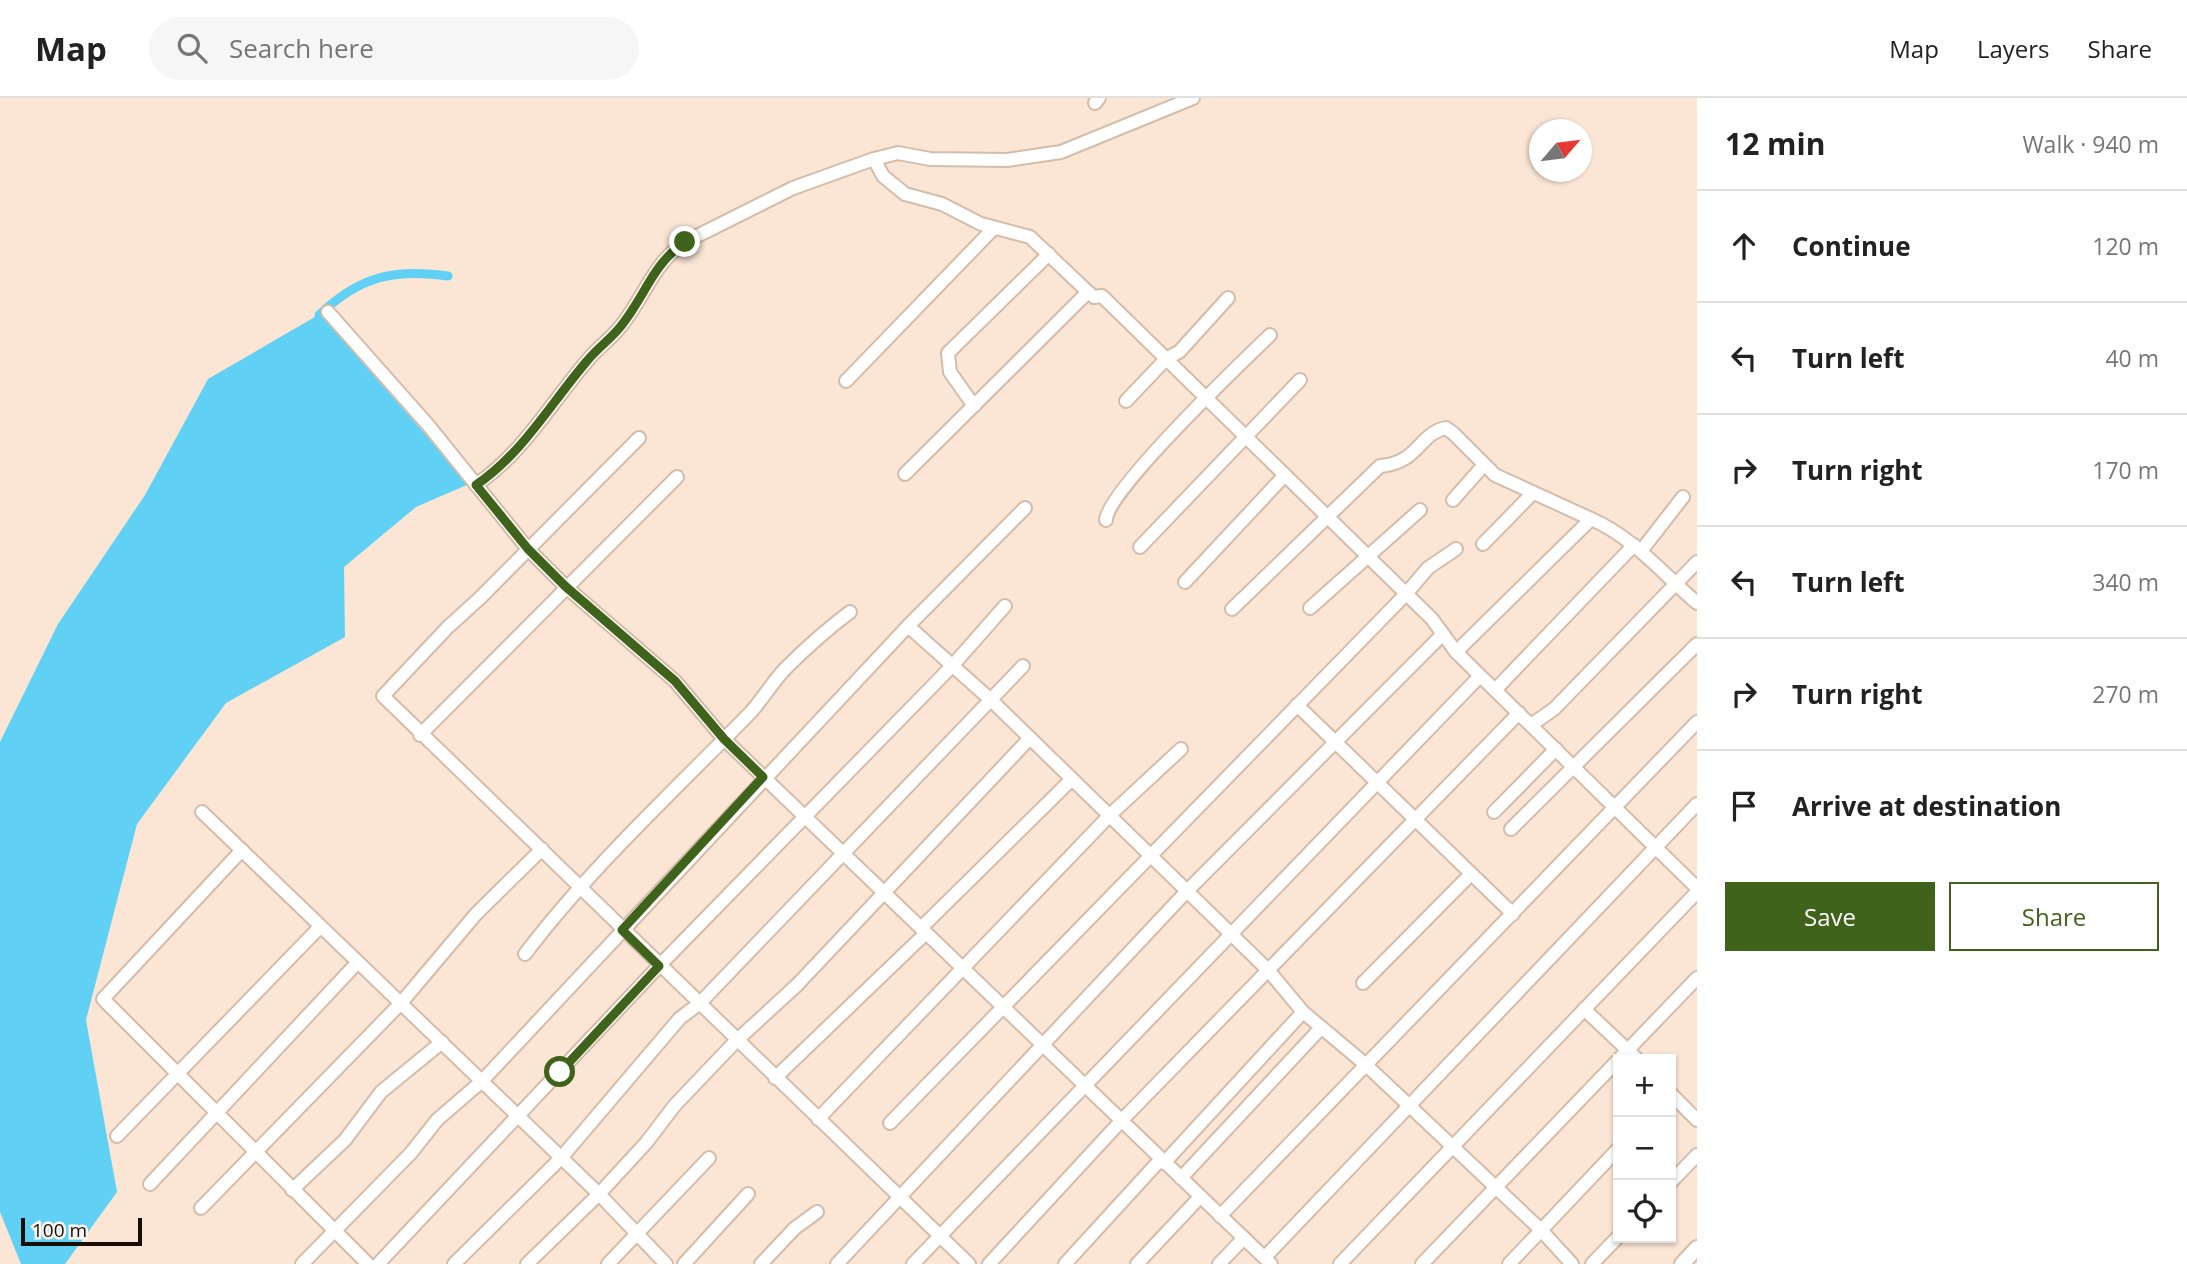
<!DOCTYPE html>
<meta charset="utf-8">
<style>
body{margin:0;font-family:"Open Sans",sans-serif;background:#f6f6f6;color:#222}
.controls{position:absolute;right:21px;bottom:21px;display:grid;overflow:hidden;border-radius:0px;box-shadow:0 2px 5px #0004}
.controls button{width:63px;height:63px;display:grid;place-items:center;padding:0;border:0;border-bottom:2px solid #e0e0e0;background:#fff;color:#222;font:35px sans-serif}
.compass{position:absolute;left:1529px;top:21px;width:63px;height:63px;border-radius:50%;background:#fff;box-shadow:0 2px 5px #0004;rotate:62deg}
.scale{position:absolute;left:21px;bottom:18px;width:121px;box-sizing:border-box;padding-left:7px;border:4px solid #160e07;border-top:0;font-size:19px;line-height:24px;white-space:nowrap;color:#160e07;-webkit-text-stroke:5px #fcf6f3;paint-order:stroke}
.stop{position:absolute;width:21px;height:21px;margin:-16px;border:5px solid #40631b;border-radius:50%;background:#fff}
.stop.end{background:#40631b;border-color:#fff;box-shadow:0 2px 7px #0008}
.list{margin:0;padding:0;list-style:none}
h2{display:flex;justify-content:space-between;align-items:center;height:91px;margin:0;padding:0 28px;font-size:30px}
h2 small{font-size:23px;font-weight:400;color:#767676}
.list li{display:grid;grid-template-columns:46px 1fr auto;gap:21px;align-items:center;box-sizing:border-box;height:112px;padding:0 28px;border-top:2px solid #e0e0e0}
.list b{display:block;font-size:26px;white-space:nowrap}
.list em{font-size:23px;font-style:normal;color:#767676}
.actions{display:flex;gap:14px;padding:21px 28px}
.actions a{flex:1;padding:16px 0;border:2px solid #40631b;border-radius:0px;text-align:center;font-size:24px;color:#40631b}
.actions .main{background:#40631b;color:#fff}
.icon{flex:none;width:38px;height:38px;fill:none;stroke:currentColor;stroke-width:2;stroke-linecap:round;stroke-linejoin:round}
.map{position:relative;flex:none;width:1697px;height:1166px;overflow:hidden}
header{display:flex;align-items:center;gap:42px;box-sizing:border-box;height:98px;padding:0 35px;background:#fff;border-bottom:2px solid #e0e0e0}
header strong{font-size:33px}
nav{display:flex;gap:38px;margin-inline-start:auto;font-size:24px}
.search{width:490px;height:63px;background:#f6f6f6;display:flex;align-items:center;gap:18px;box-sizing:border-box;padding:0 24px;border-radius:38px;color:#767676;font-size:26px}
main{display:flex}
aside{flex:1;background:#fff}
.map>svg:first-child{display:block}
.water{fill:#60d1f5}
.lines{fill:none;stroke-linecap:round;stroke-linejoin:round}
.canal{stroke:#60d1f5;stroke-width:9}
.minor-casing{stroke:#d5bca9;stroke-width:16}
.major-casing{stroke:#d5bca9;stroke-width:18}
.minor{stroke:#fff;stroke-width:12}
.major{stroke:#fff;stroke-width:14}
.route{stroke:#40631b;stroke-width:9}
</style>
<header>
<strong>Map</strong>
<div class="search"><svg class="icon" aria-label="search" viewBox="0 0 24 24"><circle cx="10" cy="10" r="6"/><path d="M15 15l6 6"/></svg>Search here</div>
<nav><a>Map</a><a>Layers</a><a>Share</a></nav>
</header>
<main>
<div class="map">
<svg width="1697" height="1166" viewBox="0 0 1697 1166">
<rect width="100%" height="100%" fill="#fbe6d6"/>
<path class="water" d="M320,216L469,386L416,409L344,469L345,539L226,605L137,726L86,922L117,1094L65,1166H21L0,1114V644L58,526L145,397L208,281Z"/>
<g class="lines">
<path class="canal" d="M319,217C359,179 393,170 448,178"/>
<defs>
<g id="minor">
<path d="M1095,5L1099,0"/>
<path d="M874,61L883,78L905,96L942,106L981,126L1030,139L1088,194L1094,199L1102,198L1432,521L1456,554L1697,790"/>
<path d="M328,214L428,327L528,451L565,488L675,583L724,641L1271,1166"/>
<path d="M846,283L994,130"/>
<path d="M1126,303L1167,260L1179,254L1228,200"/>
<path d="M974,308L950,274L948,255L1049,156"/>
<path d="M639,340L480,500L448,529L383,598L969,1166"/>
<path d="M905,376L1088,194"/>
<path d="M476,387C523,355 551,305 587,263C598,249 614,239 624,224C646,195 654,165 685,144L793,90L874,61L898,55L930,61L1007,62L1061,54L1193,0"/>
<path d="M1453,402L1483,368"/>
<path d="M1106,422C1107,393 1242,264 1270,237"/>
<path d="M1483,446L1532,396"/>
<path d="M1140,449L1300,282"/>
<path d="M1641,453L1683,399"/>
<path d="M1185,484L1285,377"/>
<path d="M1310,510L1420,412"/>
<path d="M1232,511L1380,368C1419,365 1419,335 1446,330L1453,335L1495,377L1591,421"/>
<path d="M908,528L1025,410"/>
<path d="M1456,554L1591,421C1633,439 1662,475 1697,505"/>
<path d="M1495,592L1634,447"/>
<path d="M1297,607L1513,816"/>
<path d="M1531,627L1554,611L1697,464"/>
<path d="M420,637L677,379"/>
<path d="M202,714L599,1096L666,1166"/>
<path d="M1494,714L1556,651"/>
<path d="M1511,731L1697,546"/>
<path d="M242,752L103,901L368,1166"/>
<path d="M921,830L1072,681"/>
<path d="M525,856C591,769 674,693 750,615C763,601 773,583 786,570C804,552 830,529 850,514"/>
<path d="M1363,885L1471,776"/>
<path d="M1584,911L1637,961"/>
<path d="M775,980L926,835"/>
<path d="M1671,996L1697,1022"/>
<path d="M818,1021L1110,717L1181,651"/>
<path d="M890,1025L1406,496L1428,470L1456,451"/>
<path d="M117,1038L319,830"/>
<path d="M1164,1065L1303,914"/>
<path d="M1181,1080L1320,931"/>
<path d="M1671,1084L1697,1057"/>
<path d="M150,1086L358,864"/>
<path d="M292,1092L345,1042L381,994L442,944"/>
<path d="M201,1110L401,905L476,816L542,751"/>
<path d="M1220,1118L1697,624"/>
<path d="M1265,1159L1697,706"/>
<path d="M302,1166L411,1055L437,1022L482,983L908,528L991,602L1269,873L1303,914L1365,966L1541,1132L1572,1166"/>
<path d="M378,1166L659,868L953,567L1005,508"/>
<path d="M454,1166L561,1060L680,920L699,906L1023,568"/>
<path d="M527,1166L599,1096L646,1045L675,1007L736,943L797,887L1030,640"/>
<path d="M608,1166L709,1060"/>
<path d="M684,1166L748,1096"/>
<path d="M761,1166L795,1130L817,1114"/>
<path d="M837,1166L1187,793L1443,536"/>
<path d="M913,1166L1480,578"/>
<path d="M989,1166L1121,1023L1519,615"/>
<path d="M1065,1166L1161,1061"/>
<path d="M1137,1166L1200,1099"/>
<path d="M1219,1166L1244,1140"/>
<path d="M1340,1166L1697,794"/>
<path d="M1422,1166L1697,880"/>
<path d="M1509,1166L1618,1051"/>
<path d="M1592,1166L1618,1139"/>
</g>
<path id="major" d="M1682,1166L1697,1150"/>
</defs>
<use href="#minor" class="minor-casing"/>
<use href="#major" class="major-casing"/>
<use href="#minor" class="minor"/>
<use href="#major" class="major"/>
</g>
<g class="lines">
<path class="route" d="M560,974L659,868L622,832L763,679L724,641L675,583L565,488L528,451L476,387C523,355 551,305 587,263C598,249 614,239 624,224C646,195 654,165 685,144"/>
</g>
</svg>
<div class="controls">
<button>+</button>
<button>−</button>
<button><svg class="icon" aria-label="locate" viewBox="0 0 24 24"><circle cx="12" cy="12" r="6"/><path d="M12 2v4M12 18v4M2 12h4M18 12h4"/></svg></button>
</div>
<svg class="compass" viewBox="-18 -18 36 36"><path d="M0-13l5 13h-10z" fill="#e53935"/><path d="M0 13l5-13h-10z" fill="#767676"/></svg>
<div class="scale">100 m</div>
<div class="stop" style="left:560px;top:974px"></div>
<div class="stop end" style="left:685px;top:144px"></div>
</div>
<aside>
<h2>12 min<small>Walk · 940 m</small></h2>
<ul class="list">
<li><svg class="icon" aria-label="ahead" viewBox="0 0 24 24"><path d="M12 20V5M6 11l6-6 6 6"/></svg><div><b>Continue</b></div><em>120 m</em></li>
<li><svg class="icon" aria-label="left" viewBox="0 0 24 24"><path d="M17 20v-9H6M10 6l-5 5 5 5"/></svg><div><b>Turn left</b></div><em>40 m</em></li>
<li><svg class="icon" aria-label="right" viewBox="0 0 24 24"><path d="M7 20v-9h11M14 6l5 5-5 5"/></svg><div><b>Turn right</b></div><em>170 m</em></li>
<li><svg class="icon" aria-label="left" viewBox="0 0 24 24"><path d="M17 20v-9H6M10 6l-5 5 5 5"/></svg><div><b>Turn left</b></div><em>340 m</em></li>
<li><svg class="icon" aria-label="right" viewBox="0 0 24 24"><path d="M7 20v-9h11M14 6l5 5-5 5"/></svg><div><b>Turn right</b></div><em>270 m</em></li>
<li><svg class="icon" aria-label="arrive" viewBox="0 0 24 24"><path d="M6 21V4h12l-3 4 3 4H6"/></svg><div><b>Arrive at destination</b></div></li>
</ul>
<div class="actions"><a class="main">Save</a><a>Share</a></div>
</aside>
</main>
